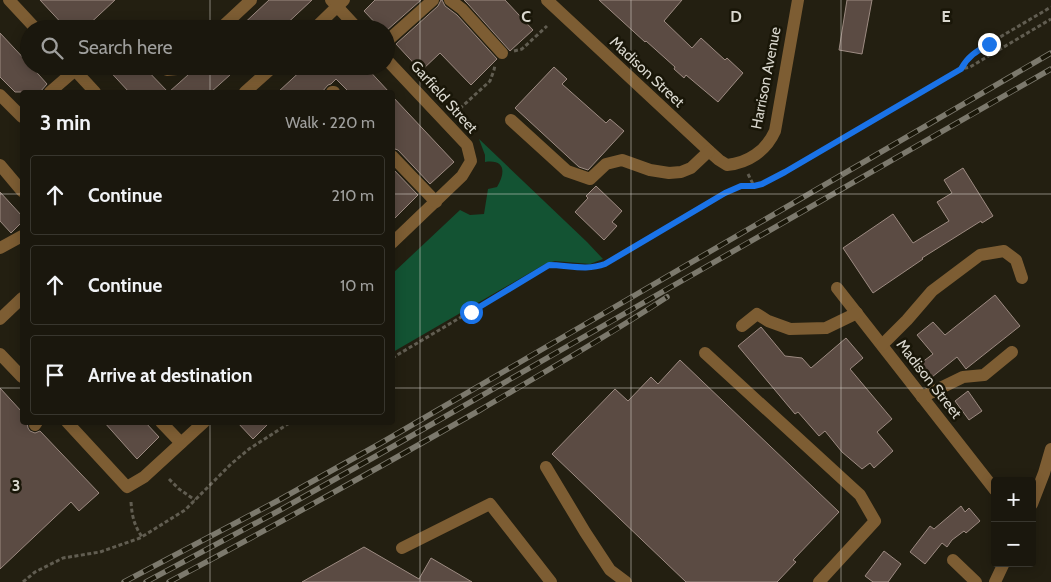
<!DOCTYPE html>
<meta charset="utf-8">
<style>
body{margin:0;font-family:Cabin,sans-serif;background:#232016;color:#f1f3f6}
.controls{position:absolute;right:15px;bottom:15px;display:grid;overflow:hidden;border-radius:5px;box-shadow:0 2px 12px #0003}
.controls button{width:45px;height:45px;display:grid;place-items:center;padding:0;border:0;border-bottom:1px solid #38362e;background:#1a170d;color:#f1f3f6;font:25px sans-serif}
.stop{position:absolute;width:15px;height:15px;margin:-11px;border:4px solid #1a73e8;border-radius:50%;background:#fff}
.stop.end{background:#1a73e8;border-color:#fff;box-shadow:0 1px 5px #0008}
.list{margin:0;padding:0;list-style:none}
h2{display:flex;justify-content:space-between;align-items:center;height:65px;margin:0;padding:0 20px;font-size:21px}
h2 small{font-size:16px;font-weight:400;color:#9f9f9d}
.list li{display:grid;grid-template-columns:32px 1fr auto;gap:15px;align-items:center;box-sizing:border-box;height:80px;margin:0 10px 10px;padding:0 10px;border:1px solid #38362e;border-radius:5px}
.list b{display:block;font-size:19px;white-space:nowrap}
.list em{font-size:16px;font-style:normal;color:#9f9f9d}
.icon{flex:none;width:28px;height:28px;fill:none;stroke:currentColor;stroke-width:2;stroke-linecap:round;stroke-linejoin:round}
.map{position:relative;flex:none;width:1051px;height:582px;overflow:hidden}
.search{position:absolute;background:#1a170d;box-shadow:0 2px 12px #0003;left:20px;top:20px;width:375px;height:55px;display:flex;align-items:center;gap:12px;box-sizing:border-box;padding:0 18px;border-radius:28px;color:#9f9f9d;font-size:19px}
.panel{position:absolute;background:#1a170d;box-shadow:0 2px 12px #0003;left:20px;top:90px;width:375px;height:335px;border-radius:5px}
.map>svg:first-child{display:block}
.green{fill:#135333}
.building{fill:#5b4b43;stroke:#9d8b82}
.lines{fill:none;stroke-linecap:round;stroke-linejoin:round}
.path{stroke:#615d51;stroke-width:3;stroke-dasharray:4 2.5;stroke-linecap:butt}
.minor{stroke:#7d5d33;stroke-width:12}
.rail-casing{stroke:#7c796d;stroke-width:5.5}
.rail{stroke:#191608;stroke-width:4;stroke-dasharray:11;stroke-linecap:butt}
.route{stroke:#1a73e8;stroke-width:6}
.grid{fill:none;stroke:#dad8cf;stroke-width:1;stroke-opacity:0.55}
.labels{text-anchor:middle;stroke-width:5;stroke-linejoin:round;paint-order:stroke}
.street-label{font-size:15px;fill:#dad8cf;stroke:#191608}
.grid-label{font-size:16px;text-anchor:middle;font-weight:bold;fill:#dad8cf;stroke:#191608;stroke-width:5;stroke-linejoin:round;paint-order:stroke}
</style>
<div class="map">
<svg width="1051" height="582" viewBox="0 0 1051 582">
<rect width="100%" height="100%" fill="#231f11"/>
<path class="green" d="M479,139L587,242L603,259L590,264L555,261L545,264L393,352V273L460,210L470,215L484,214L488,189L497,187C506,172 505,159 485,162V155Z"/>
<g class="building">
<path d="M40,0H115L84,29H67Z"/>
<path d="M269,0H312L281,29H238Z"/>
<path d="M375,0H421L386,31V29H381L364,11Z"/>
<path d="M441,0H442L445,6L457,15L497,59L471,85L440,53L421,71L396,44L438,6Z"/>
<path d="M464,0H505L533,30L510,51L468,4Z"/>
<path d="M599,0H682L664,21L692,48L701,38L725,60L727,58L743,73L718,102L686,75L684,78L674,69L675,67L646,41L645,42Z"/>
<path d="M847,0H872L862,54L839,50Z"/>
<path d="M0,33L29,64V66H31L47,84L40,92H15L0,77Z"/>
<path d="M105,66H143L168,92H129Z"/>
<path d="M198,66H240L211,92H169Z"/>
<path d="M306,66H365L389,92H349L336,79L331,84L328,85L322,92H278Z"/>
<path d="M554,67L567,79L562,84L606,123L610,119L624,131L588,170L579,167L515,108Z"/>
<path d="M392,96L454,162L430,184L398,150L392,148Z"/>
<path d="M392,168L418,195L392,221Z"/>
<path d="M963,168L993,216L982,223L981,221L922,258L923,259L873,293L843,248L893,214L913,243L949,221L937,202L952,193L944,180Z"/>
<path d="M596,186L622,211L612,222L617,226L604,240L575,212L588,198L586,196Z"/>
<path d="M0,192L22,216V222L11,233L0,221Z"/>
<path d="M995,295L1020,326L967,368L966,369L957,357L932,377L921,363L933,354L917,335L933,322L945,335Z"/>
<path d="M761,327L785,356L802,358L811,368L846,338L863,358L850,369L892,419L877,432L893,451L874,468L870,463L862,469L842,452L825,431L819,436L798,412L795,414L738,346Z"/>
<path d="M680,360L839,512L793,560L796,562L777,582H686L552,454L615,389L628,401L651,377L658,384Z"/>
<path d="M0,388L22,412V422H27L28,428L30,431L35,433L40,431L99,493L79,511L71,502L0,569Z"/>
<path d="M968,391L982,411L969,420L955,401Z"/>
<path d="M104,422H145L159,437L137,459Z"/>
<path d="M237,422H270L253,439Z"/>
<path d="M961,506L965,512L969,508L980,521L966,533L964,531L952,540L947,547L942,543L925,564L910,552L930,526L934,529Z"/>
<path d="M364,547L419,579L431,558L472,582H302Z"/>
<path d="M884,551L901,564L888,582H873L865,576Z"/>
</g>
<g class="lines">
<g class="path">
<path d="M514,51L522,49L547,26"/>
<path d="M961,69L966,60L973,53L1051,7"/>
<path d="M455,113L490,81L494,70L495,65"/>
<path d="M748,174L754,186"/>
<path d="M392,358L549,265C568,265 586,271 605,264L735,188C743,185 750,187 757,185C767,183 776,177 785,173L961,69L970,67L1051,19"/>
<path d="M169,479L179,489L195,500"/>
<path d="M131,502C132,516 134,525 142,537"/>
<path d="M23,582L35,572L63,558L100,552L140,538L185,510L231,464L249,449L291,422"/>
</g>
<g class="minor">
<path d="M9,0L36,29"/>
<path d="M331,0L358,29"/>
<path d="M450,0L462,9L502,53"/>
<path d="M547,0L709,151L719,160L727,165C748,163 766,151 775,131L798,0"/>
<path d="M220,29L251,0"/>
<path d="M314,29L344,0"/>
<path d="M386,42L433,0"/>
<path d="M386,59L467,145L471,161L462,176L392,243"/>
<path d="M71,66L95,92"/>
<path d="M164,66L167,70L177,69L180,66"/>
<path d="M50,92L80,66"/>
<path d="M245,92L274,66"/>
<path d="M332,92H334"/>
<path d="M0,95L22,117"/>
<path d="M511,120L567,171L590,179L606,164L622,160L650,170L669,173L681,172L691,168L709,151"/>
<path d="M392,156L436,202"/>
<path d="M0,165L22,191"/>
<path d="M0,248L22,236"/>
<path d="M837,288L995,490"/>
<path d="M0,319L22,298"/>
<path d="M742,326L757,314L768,321L790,329L826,328L857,313"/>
<path d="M882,345L907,320L932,291L980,255L1004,251L1016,260L1022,278"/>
<path d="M705,353L860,495L875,521L819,582"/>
<path d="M0,354L22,377"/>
<path d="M922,397L963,377L984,375L1012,352"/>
<path d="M67,422L127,487L144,477L204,422"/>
<path d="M161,422L181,443"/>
<path d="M35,425L37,422"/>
<path d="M546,467L585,532L610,570L626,582"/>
<path d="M1032,504L1044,473L1051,449"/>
<path d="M402,548L490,504L551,582"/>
<path d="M953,560L976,582"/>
<path d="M995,582L1004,563"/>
</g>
<defs>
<g id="rail">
<path d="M124,582L279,500L381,443L1051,53"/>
<path d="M146,582L282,509L385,451L1051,69"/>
<path d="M169,582C274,526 377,469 480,410C543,373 606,337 667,297"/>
</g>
</defs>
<use href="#rail" class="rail-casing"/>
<use href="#rail" class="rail"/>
</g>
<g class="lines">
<path class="route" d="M471,312L549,265C568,265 586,271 605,264L725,193L741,186H754L762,184L785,172L961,69C968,56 977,51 989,44"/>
</g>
<path class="grid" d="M210,0V29M420,0V582M631,0V582M841,0V582M210,66V92M0,194H22M392,194H1051M0,388H22M392,388H1051M210,422V582"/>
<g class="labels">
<g class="street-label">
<text transform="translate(647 72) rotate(43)" y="5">Madison Street</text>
<text transform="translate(766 78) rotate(-79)" y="5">Harrison Avenue</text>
<text transform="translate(444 97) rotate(48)" y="5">Garfield Street</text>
<text transform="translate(929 379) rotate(52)" y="5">Madison Street</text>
</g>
</g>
<g class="grid-label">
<text x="526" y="22">C</text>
<text x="736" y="22">D</text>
<text x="946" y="22">E</text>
<text x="16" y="491">3</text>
</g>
</svg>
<div class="controls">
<button>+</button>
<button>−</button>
</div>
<div class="stop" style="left:471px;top:312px"></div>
<div class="stop end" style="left:989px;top:44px"></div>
<div class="search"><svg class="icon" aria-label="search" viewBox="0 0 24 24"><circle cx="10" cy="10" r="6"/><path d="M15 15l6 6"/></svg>Search here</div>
<section class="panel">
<h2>3 min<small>Walk · 220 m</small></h2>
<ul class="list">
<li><svg class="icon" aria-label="ahead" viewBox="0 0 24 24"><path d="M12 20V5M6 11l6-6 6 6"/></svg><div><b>Continue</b></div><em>210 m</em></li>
<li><svg class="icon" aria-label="ahead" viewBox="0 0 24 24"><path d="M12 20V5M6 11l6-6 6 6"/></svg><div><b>Continue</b></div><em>10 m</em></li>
<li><svg class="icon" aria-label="arrive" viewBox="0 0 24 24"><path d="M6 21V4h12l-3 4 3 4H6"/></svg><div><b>Arrive at destination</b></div></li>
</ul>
</section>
</div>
